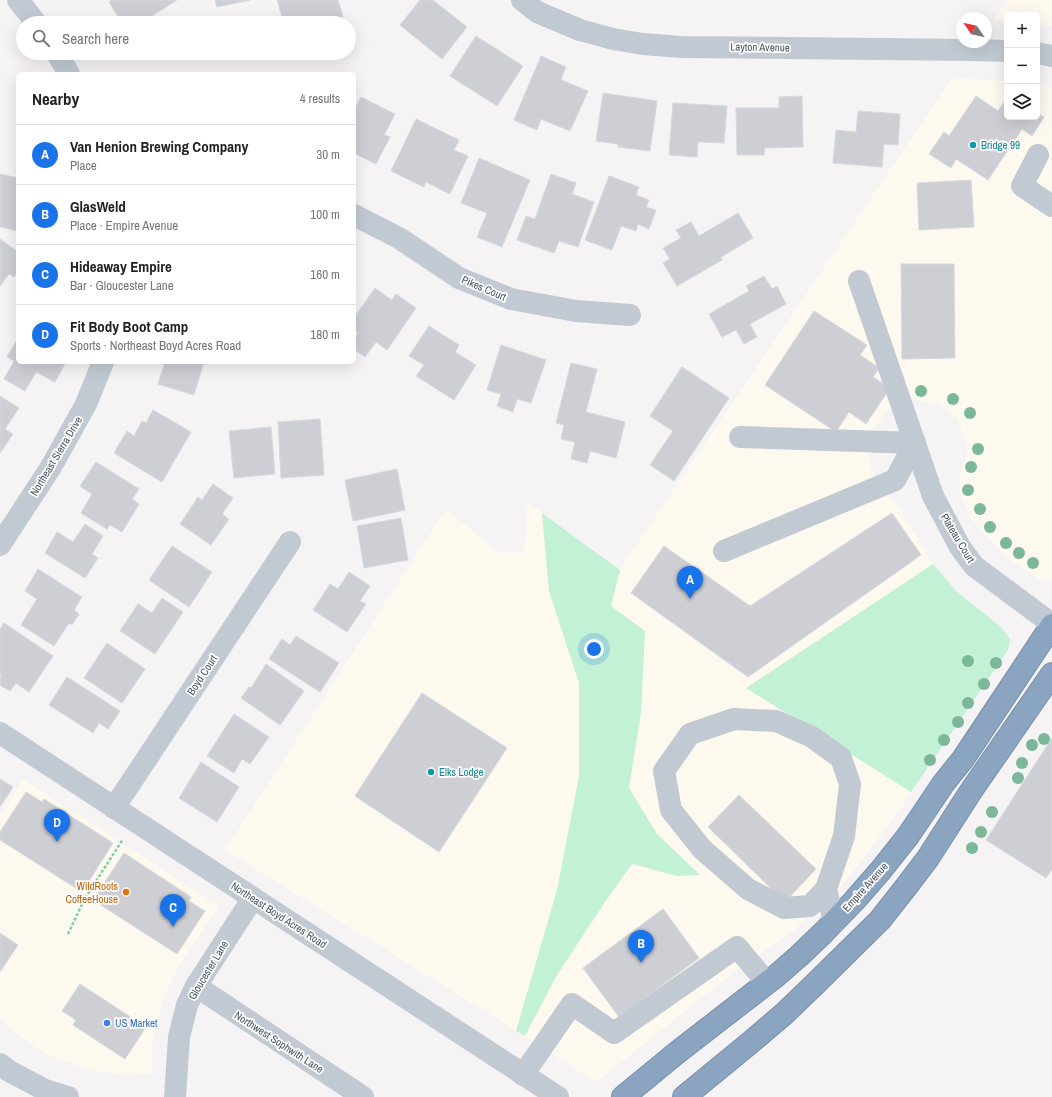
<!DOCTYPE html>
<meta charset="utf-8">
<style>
body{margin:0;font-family:"Archivo Narrow",sans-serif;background:#f2f2f2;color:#222}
.controls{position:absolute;right:12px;top:12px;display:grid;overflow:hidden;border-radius:6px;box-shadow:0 4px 16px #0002}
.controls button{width:36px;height:36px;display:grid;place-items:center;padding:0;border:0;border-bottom:1px solid #e0e0e0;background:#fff;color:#222;font:20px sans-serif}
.compass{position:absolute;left:956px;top:12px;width:36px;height:36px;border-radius:50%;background:#fff;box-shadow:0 4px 16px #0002;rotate:304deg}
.you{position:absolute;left:594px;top:649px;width:14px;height:14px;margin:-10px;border:3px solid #fff;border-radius:50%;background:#1a73e8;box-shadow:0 0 0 6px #1a73e833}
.badge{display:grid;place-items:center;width:26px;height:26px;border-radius:50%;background:#1a73e8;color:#fff;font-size:13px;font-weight:700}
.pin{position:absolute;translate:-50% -33px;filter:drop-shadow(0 1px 2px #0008)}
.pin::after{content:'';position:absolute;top:21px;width:14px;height:12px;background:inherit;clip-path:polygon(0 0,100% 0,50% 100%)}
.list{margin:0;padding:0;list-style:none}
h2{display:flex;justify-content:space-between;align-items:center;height:52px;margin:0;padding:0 16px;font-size:17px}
h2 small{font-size:13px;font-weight:400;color:#767676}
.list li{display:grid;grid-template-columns:26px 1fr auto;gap:12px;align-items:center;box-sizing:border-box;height:60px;padding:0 16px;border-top:1px solid #e0e0e0}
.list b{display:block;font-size:15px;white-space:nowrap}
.list p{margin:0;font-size:13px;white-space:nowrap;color:#767676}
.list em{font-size:13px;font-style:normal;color:#767676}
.icon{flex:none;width:22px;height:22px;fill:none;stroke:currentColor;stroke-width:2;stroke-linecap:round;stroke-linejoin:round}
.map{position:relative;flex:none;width:1052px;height:1097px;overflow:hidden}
.search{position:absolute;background:#fff;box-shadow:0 4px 16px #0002;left:16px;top:16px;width:340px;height:44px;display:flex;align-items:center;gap:10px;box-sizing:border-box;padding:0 14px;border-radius:22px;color:#767676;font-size:15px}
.panel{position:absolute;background:#fff;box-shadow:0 4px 16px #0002;left:16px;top:72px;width:340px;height:292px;border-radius:6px}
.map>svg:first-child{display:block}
.commercial{fill:#fdf9ef}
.green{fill:#c3f1d5}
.building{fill:#cdcfd5;stroke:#d7d9de}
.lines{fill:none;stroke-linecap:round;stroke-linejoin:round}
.highway-casing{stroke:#7690ad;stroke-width:24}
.path{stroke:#7ad0a6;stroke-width:2.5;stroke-dasharray:3 2;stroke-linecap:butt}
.minor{stroke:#c1cad2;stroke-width:22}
.highway{stroke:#8ba5c1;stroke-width:22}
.tree{fill:#7bb799}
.culture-dot{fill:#0f9aa8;stroke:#fff;stroke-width:1.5}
.food-dot{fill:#e8710a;stroke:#fff;stroke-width:1.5}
.shop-dot{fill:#3f7fe0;stroke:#fff;stroke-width:1.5}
.labels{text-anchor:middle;stroke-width:3.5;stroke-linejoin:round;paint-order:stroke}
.street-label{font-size:11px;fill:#4a5661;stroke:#fff}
.culture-label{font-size:11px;fill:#0d838f;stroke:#fff;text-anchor:start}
.food-label{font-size:11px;fill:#c56008;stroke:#fff;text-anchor:end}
.shop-label{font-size:11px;fill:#366cbe;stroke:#fff;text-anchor:start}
</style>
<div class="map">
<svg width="1052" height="1097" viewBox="0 0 1052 1097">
<rect width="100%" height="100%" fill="#f5f3f3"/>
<g class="commercial">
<path d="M1007,0H1052V25L1037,24V15H1007V21L993,20Z"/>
<path d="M952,78L1007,81V117H1037V84L1052,88V580L1041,581L1007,558L975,524L959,494L961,472L968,449L958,419L941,405L912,399L887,410L871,435L870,466L882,487L897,504L933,564L746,688L911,792L900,810L841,887L792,932L737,970L596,1082L499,1020L225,850L446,509L498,552L524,553L527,502L620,569Z"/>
<path d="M23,779L219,906L176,971L162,1003L152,1042V1073L126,1074L96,1071L63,1061L48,1055L30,1044L15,1033L0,1019V815Z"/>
</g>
<g class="green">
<path d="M542,513L620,570L611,606L645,631L641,713L629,788L657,834L700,875L677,876L632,864L605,902L557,975L525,1036L516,1031L557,890L579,776V683L549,591Z"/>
<path d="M933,564L956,591L1002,628L1010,639L1008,650L911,792L746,688Z"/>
</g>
<g class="building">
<path d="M111,0H177L141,23H122L109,2Z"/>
<path d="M215,0H250L217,7Z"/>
<path d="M277,0H338L343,17L323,23H284Z"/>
<path d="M420,0H433L467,27L442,59L400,25Z"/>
<path d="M476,36L523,66L497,106L450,76Z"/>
<path d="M541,56L566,67L561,80L588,91L570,131L541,119L537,130L514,120Z"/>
<path d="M603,93L657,101L650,151L618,147V144L596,141Z"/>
<path d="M802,96L803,147L765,148L764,155H737L736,108H779V97Z"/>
<path d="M976,96L998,111L1007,98V117H1037V113L1044,117L1032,136L1022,129L988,180L956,159L951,168L929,154L944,132L949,136Z"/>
<path d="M361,97L395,114L384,135L390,137L376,164L354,153V146L356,141L354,140V111Z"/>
<path d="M673,103L727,106L724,143L698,142L697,157L669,155Z"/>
<path d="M858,111L900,114L898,145L884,144L882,167L833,163L836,130L856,132Z"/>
<path d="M416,119L459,140L454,150L468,156L450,194L426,182L424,187L391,171Z"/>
<path d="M479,158L530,180L502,247L477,237L487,213L461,203Z"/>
<path d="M0,174L18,178V231L0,227Z"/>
<path d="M551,174L576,183L572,194L594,202L578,247L559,241L554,253L517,240L526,216L535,219Z"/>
<path d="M609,176L639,187L636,195L649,200L646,207L656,210L649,229L638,224L636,231L621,226L612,250L585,240Z"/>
<path d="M971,180L974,227L919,230L917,183Z"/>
<path d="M738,213L753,238L721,257L722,260L677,286L663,263L670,259L663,248L681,238L676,230L691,222L699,236Z"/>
<path d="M0,239L18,252V272L14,277L9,274L0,286Z"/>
<path d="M901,264H954L955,358L902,359Z"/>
<path d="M764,276L772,289L777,286L786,304L750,324L757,337L744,344L736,330L722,337L709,314L749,291L746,286Z"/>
<path d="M375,288L392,300L396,294L416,308L387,350L376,342L365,357L354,349V338L358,333L354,330V318Z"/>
<path d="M814,311L867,345L860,355L879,368L873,377L890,388L866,424L849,412L836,432L765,385Z"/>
<path d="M429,326L459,345L455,352L476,365L454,400L416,376L424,365L409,356Z"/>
<path d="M18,338V362H66L55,382L36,372L25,391L4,379L14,361L7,357Z"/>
<path d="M501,345L546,360L531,403L517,399L513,412L497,406L501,394L487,390Z"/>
<path d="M165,362H204L194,395L158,384Z"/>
<path d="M571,363L597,369L586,412L625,422L616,458L590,451L587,463L571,459L575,442L561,439L564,425L556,423Z"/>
<path d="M682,367L729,398L674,481L650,465L673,431L650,416Z"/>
<path d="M0,396L19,408L5,429L13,434L0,453Z"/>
<path d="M153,410L191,432L162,482L114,453L127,431L134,436L142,421L146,423Z"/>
<path d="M320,419L324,475L281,478L278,422Z"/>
<path d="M271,427L275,474L234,478L229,431Z"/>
<path d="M96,462L139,489L132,499L139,504L122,532L110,525L107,529L81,513L92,494L80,486Z"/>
<path d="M397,469L405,510L353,521L345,480Z"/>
<path d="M213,484L233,498L222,514L229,519L211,545L180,524L198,497L202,500Z"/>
<path d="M892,513L921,555L748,677L631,593L664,546L750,606Z"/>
<path d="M401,518L408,560L364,568L357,526Z"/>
<path d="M85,524L103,536L92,554L98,558L85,578L45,553L57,532L73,542Z"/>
<path d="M172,546L212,572L189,607L149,580Z"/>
<path d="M38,569L82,597L74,610L79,614L72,625L69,623L54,646L21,625L37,599L25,591Z"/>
<path d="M349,572L370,586L360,601L366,604L347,632L313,610L330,584L338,589Z"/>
<path d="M162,598L183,612L155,654L120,631L138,604L152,613Z"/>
<path d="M4,623L53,656L29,692L16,683L10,691L0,685L1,675H0V629Z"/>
<path d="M296,636L339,663L320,692L269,659L282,639L290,645Z"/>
<path d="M107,643L145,669L122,703L84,678Z"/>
<path d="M266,664L304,691L280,725L241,698L249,687L251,688Z"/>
<path d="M67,677L120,711L108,729L99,723L93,733L49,705Z"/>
<path d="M422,693L507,748L439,852L355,796Z"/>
<path d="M234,714L269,737L250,764L242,759L234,773L207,756Z"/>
<path d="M1052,738V869L1046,878L986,840Z"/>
<path d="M201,762L239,787L217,822L179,798Z"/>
<path d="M0,779L13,787L0,807Z"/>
<path d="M26,792L42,802L44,799L113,843L82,892L0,840V832Z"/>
<path d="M739,795L816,869L785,902L708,827Z"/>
<path d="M124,853L191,897L189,901L205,911L177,954L93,900Z"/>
<path d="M663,909L699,958L619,1017L583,968Z"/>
<path d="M0,933L18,945L0,972Z"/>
<path d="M80,984L146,1027L125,1059L73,1025L76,1020L62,1011Z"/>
</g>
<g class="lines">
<defs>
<g id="highway">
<path d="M623,1097L679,1051L776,976L799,956L823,933L854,901L881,870L908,836L943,784L963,759L1052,625"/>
<path d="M684,1097L751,1042L785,1013L812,987L880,920L906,887L928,858L971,791L1052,674"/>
</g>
</defs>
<use href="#highway" class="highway-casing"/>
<path class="path" d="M68,934L84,900L123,839"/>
<g class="minor">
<path d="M18,0L36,23"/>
<path d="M522,0L537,12L580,30L613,39L643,44L681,47L974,50L1007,51"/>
<path d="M57,53L69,74"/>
<path d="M1037,53L1052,56"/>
<path d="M1038,155L1022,186L1052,206"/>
<path d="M354,215L399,238L459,278L511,299L576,311L630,315"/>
<path d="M859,281L933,496L960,547L974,566L1052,624"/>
<path d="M740,437L915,443"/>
<path d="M0,545L51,467L86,404L103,362"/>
<path d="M724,551L895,480L915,443"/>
<path d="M0,733L558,1097"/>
<path d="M114,808L290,542"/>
<path d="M826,889L810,906L784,908L748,889L702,849L671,810L664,771L690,734L734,719L776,721L812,737L841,758L850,784L844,836L826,889L834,922"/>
<path d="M196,986L363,1097"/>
<path d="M0,1064L9,1071L45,1090L68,1097"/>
<path d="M523,1075L572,1004L614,1033L737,947L767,983"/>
<path d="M175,1097L179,1037L187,1005L196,986L253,898"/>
</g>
<use href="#highway" class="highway"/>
</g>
<g class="tree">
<circle cx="921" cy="391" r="6"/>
<circle cx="953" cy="399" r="6"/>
<circle cx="970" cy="413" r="6"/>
<circle cx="978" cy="449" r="6"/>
<circle cx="971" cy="467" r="6"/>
<circle cx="968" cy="490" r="6"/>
<circle cx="980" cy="509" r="6"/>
<circle cx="990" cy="527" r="6"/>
<circle cx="1006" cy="543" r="6"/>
<circle cx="1019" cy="553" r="6"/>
<circle cx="1033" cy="563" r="6"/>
<circle cx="968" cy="661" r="6"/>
<circle cx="996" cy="663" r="6"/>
<circle cx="984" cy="684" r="6"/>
<circle cx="968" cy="703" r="6"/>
<circle cx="958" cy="722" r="6"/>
<circle cx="1044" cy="739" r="6"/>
<circle cx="944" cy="740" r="6"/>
<circle cx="1032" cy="745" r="6"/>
<circle cx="930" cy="760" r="6"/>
<circle cx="1022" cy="763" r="6"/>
<circle cx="1018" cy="778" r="6"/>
<circle cx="992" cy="812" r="6"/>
<circle cx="981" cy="832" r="6"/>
<circle cx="972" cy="848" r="6"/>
</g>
<g class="culture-dot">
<circle cx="973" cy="145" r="4"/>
<circle cx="431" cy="772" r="4"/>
</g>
<circle class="food-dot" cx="126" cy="892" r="4"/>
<circle class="shop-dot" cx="107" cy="1023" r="4"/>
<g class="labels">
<g class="street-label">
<text transform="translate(760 47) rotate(1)" y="4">Layton Avenue</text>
<text transform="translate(484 288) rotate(23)" y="4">Pikes Court</text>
<text transform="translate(56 456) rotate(-59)" y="4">Northeast Sierra Drive</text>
<text transform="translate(958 538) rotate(59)" y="4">Plateau Court</text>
<text transform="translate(202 675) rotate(-57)" y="4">Boyd Court</text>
<text transform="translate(865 887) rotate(-48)" y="4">Empire Avenue</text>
<text transform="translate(279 915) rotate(33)" y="4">Northeast Boyd Acres Road</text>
<text transform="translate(208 970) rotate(-59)" y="4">Gloucester Lane</text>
<text transform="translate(279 1042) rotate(33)" y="4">Northwest Sophwith Lane</text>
</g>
<g class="culture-label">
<text x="981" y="149">Bridge 99</text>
<text x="439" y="776">Elks Lodge</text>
</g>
<g class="food-label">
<text x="118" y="890">WildRoots<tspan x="118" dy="13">CoffeeHouse</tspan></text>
</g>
<g class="shop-label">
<text x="115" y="1027">US Market</text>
</g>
</g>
</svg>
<div class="controls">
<button>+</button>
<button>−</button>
<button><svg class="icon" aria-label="layers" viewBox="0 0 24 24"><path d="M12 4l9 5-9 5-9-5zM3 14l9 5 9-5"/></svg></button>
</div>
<svg class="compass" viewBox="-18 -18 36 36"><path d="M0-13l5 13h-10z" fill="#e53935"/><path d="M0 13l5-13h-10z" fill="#767676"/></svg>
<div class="you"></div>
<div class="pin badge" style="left:690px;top:599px">A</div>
<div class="pin badge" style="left:641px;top:963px">B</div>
<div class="pin badge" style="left:173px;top:927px">C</div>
<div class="pin badge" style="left:57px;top:842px">D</div>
<div class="search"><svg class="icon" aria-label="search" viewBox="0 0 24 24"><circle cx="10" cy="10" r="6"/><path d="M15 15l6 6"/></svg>Search here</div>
<section class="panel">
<h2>Nearby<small>4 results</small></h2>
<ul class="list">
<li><span class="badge">A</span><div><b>Van Henion Brewing Company</b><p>Place</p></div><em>30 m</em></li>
<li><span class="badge">B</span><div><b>GlasWeld</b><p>Place · Empire Avenue</p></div><em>100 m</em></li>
<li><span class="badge">C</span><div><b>Hideaway Empire</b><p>Bar · Gloucester Lane</p></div><em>160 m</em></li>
<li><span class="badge">D</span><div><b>Fit Body Boot Camp</b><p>Sports · Northeast Boyd Acres Road</p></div><em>180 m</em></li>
</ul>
</section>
</div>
